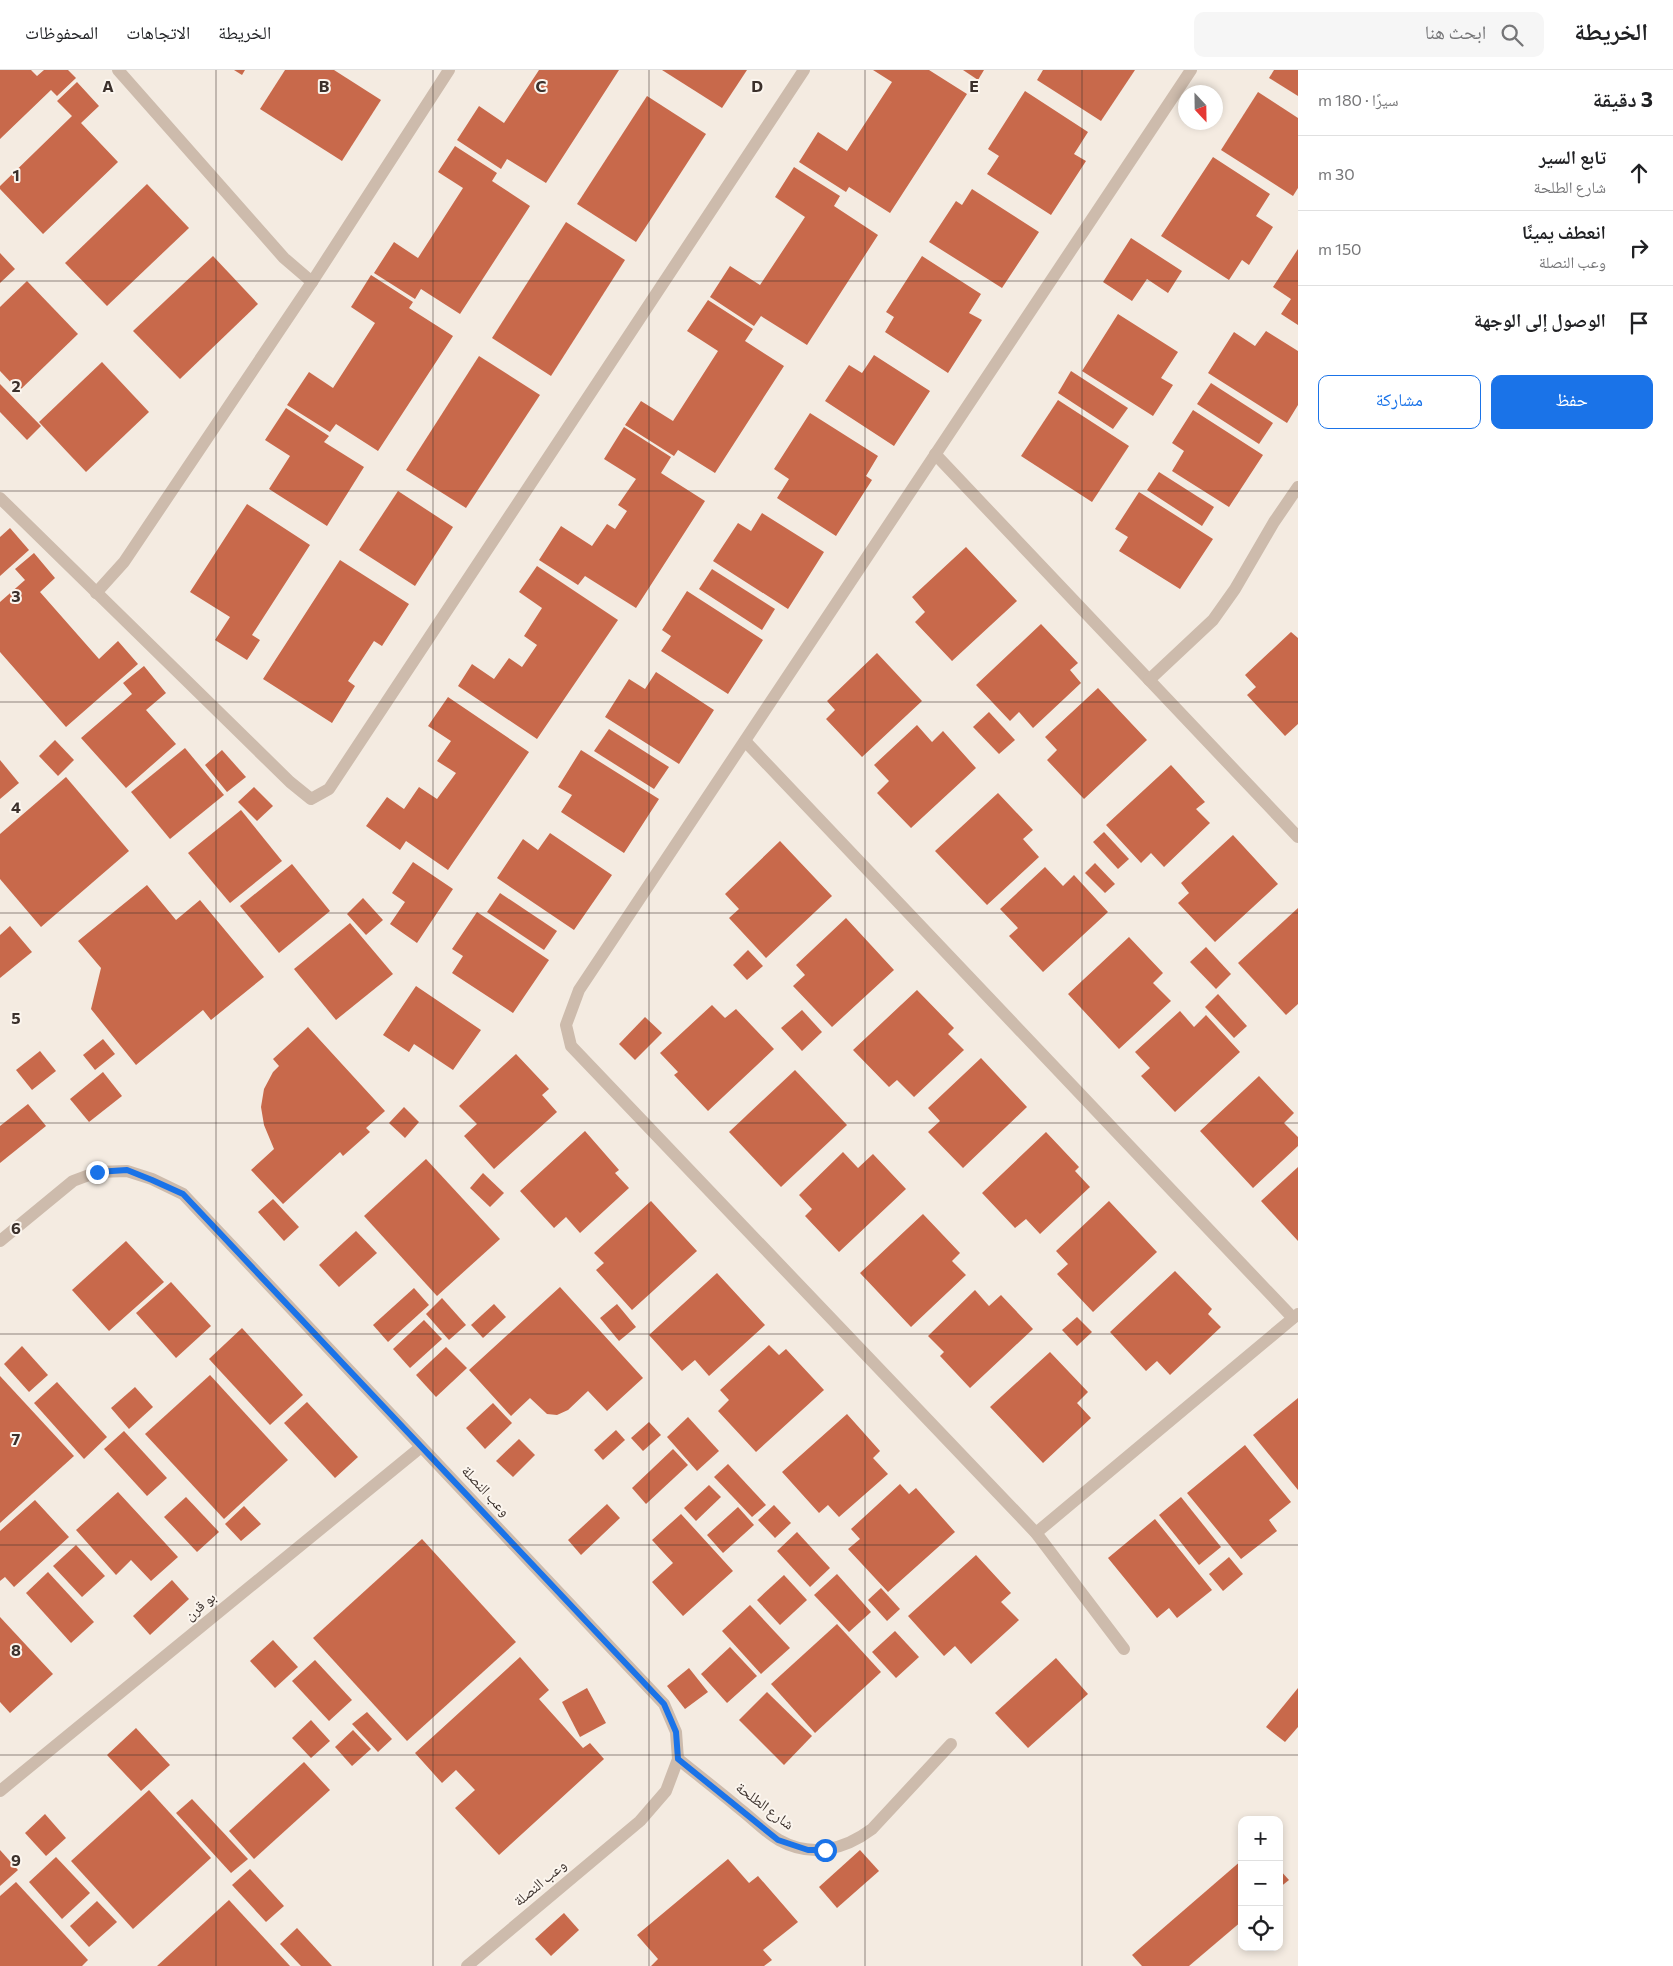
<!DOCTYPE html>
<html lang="ar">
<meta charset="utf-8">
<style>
body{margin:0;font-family:Commissioner,"Noto Naskh Arabic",sans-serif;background:#f6f6f6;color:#202124;direction:rtl}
.controls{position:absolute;right:15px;bottom:15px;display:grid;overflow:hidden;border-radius:10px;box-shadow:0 2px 8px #0003}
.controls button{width:45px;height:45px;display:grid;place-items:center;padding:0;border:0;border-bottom:1px solid #e0e0e0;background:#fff;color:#202124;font:25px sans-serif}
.compass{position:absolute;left:1178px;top:15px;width:45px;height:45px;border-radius:50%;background:#fff;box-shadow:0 2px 8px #0003;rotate:158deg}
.stop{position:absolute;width:15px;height:15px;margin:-11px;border:4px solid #1a73e8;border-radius:50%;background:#fff}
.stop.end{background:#1a73e8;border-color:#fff;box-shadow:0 1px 5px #0008}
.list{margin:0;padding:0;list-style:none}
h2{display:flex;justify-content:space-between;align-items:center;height:65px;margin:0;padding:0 20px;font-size:21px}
h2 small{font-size:16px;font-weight:400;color:#757577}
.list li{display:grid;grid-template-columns:32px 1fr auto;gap:15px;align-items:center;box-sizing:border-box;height:75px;padding:0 20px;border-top:1px solid #e0e0e0}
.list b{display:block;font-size:19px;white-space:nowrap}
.list p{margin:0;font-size:16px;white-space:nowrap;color:#757577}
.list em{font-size:16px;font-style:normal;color:#757577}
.actions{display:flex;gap:10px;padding:15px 20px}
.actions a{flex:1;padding:11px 0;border:1px solid #1a73e8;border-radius:10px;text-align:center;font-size:18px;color:#1a73e8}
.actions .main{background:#1a73e8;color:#fff}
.icon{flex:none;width:28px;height:28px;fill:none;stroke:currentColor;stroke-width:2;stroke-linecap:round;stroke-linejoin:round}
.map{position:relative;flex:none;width:1298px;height:1896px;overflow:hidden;direction:ltr}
header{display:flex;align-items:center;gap:30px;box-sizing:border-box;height:70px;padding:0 25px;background:#fff;border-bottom:1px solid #e0e0e0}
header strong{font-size:24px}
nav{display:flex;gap:28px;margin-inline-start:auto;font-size:18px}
.search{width:350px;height:45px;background:#f6f6f6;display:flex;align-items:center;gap:12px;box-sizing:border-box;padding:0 18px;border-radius:10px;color:#757577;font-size:19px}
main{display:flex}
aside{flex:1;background:#fff}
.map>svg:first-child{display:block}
.building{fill:#c8694b}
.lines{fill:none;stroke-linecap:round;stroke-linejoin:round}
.minor{stroke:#cdbbac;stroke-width:12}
.route{stroke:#1a73e8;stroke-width:6}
.grid{fill:none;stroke:#3b302b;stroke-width:1;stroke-opacity:0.55}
.labels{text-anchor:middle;stroke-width:4;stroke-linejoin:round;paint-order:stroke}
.street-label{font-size:15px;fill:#3b302b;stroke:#fbf5ee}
.grid-label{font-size:16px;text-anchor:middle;font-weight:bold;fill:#3b302b;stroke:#fbf5ee;stroke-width:4;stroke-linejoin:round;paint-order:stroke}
</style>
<header>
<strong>الخريطة</strong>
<div class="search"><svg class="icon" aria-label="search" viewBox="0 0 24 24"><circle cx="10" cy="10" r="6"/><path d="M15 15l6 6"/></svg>ابحث هنا</div>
<nav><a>الخريطة</a><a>الاتجاهات</a><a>المحفوظات</a></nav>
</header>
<main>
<aside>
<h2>3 دقيقة<small>سيرًا · 180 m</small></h2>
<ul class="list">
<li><svg class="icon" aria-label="ahead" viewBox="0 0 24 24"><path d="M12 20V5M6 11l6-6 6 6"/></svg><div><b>تابع السير</b><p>شارع الطلحة</p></div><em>30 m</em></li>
<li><svg class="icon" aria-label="right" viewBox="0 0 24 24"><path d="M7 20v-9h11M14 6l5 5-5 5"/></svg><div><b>انعطف يمينًا</b><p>وعب النصلة</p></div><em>150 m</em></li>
<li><svg class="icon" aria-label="arrive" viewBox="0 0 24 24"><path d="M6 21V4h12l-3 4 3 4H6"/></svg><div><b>الوصول إلى الوجهة</b></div></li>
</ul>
<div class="actions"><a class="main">حفظ</a><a>مشاركة</a></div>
</aside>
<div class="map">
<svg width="1298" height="1896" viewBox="0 0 1298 1896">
<rect width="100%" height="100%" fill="#f4ebe1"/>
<g class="building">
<path d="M0,0H31L37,6L44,0H68L76,8L57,26L51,20L0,69Z"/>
<path d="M234,0H245L242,5Z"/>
<path d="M285,0H334L381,30L342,91L260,39Z"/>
<path d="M539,0H619L546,113L507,89L501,99L457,70L479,36L504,53Z"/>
<path d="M662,0H747L722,38Z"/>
<path d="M873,0H929L967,24L890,143L849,117L846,122L799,92L818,62L847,81L892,12Z"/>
<path d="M963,0H984L978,10Z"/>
<path d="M1043,0H1135L1101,51L1037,10Z"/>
<path d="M1274,0H1298V26L1269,8Z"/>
<path d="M77,12L99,36L81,53L118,92L43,164L0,119V116L72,46L57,31Z"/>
<path d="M1025,21L1088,62L1074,84L1086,91L1051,145L987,104L999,86L988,79Z"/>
<path d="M1258,22L1298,48V118L1293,126L1221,80Z"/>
<path d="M647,26L706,64L636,172L577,134Z"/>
<path d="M455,76L497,103L492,111L530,136L460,244L421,219L415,229L374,203L394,172L418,188L463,118L438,102Z"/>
<path d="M1213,87L1270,124L1256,146L1273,157L1249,195L1242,190L1229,210L1161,166Z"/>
<path d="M794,97L840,126L834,136L878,165L807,275L761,246L754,256L710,227L730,196L760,215L805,147L775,127Z"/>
<path d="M147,114L189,158L107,236L65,193Z"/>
<path d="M972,119L1039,162L1002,218L929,172L956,131L962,135Z"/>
<path d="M566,152L625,190L551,306L492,268Z"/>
<path d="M1131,168L1182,201L1168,223L1147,209L1132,231L1103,212Z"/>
<path d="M1298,179V255L1281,244L1291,229L1273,217Z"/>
<path d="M0,183L15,199L0,213Z"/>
<path d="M213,186L258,234L180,309L133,261Z"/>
<path d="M922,186L981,224L969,243L982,250L948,303L885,262L894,247L886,242Z"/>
<path d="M371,205L413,232L409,238L453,266L378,381L336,354L330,362L287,335L309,302L333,318L375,253L351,237Z"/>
<path d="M27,211L78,264L19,321L0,301V237Z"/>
<path d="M708,230L753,259L745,271L784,296L715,403L678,380L674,386L625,355L641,331L673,351L718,281L687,261Z"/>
<path d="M1118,244L1178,282L1161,308L1173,315L1153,346L1082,301Z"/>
<path d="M1266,261L1298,281V335L1287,353L1208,303L1234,262L1255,276Z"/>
<path d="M874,285L930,321L894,376L825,331L849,295L862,303Z"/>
<path d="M479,286L540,325L466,438L406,400Z"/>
<path d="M102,292L149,342L86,402L39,352Z"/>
<path d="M1071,301L1128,338L1113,359L1058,323Z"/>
<path d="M1211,313L1273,353L1259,374L1197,334Z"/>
<path d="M0,314L41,356L27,370L0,342Z"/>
<path d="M1058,330L1129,376L1092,432L1021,386Z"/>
<path d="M286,338L329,366L324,372L364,397L327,456L269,419L290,386L265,370Z"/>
<path d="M1193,340L1263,385L1229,437L1172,401L1184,381L1172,373Z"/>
<path d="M810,343L878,386L866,406L872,410L836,466L777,428L789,409L774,399Z"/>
<path d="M624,357L671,387L661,403L705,431L636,538L585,506L578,515L539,490L561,456L592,476L607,454L615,459L627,441L618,435L636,409L604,389Z"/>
<path d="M1159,402L1214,437L1202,456L1147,420Z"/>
<path d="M398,421L453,457L415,516L359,480Z"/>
<path d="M1139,422L1213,469L1180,519L1119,481L1128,467L1115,459Z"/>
<path d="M247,434L310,475L252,565L260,570L247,590L215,570L230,547L190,522Z"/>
<path d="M762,443L824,482L788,539L713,491L738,453L751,461Z"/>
<path d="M10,458L29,480L0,506V467Z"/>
<path d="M966,477L1017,531L952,591L915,552L925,542L912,527Z"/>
<path d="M34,483L55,508L40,522L99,589L118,571L138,594L66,657L0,582V532L25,510L15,499Z"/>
<path d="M340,490L409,534L382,576L374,571L348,611L355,616L332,653L263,609Z"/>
<path d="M537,496L618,550L537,669L458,616L472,594L494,609L509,588L522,597L537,575L524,566L542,538L519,522Z"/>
<path d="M712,499L775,539L762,560L699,519Z"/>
<path d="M687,521L763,570L728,624L661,581L671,566L662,560Z"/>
<path d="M1041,554L1078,593L1070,600L1081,613L1033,658L1019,642L1010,651L976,615Z"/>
<path d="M1291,562L1298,568V654L1285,666L1247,625L1256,617L1245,605Z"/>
<path d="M877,583L922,631L862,687L826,649L835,640L827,631Z"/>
<path d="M144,596L166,623L146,640L176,674L126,718L81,668L132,624L123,613Z"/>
<path d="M656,602L714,640L679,694L605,647L629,609L645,619Z"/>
<path d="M1098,618L1147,670L1084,729L1047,690L1057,680L1045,667Z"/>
<path d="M448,627L529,682L448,800L406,771L400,780L366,756L387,727L404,739L419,717L437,729L456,703L437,691L451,671L428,656Z"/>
<path d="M989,642L1015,670L999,684L973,657Z"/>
<path d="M917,655L932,672L943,661L976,698L911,758L877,723L889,711L874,695Z"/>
<path d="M609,659L669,697L654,719L594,681Z"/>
<path d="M55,670L74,690L58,706L39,686Z"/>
<path d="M185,678L224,725L170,769L131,722Z"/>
<path d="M222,680L246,707L227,722L205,695Z"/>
<path d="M581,680L659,729L624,783L561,742L572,725L558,717Z"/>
<path d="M0,690L19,713L0,729Z"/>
<path d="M1171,695L1205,732L1196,739L1210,753L1164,797L1151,783L1141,793L1106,755Z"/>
<path d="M66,707L129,781L41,857L0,809V764Z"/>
<path d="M254,717L273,736L257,751L238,732Z"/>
<path d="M998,723L1033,760L1023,769L1039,787L987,835L935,781Z"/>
<path d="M241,740L282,791L230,833L188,783Z"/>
<path d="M1104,762L1129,789L1118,799L1093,772Z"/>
<path d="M550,763L612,805L574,860L497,808L523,769L538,780Z"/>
<path d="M1233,765L1278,814L1215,872L1178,833L1189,823L1181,813Z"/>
<path d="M780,771L832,826L766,888L729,848L739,839L725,824Z"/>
<path d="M413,792L453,819L417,873L390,854L405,832L392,823Z"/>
<path d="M1095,793L1115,814L1105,823L1085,803Z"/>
<path d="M292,794L330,841L279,883L240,836Z"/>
<path d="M1045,797L1063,816L1074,805L1108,842L1043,902L1009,866L1018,858L1000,839Z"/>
<path d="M147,815L176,850L200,830L264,907L211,950L203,940L136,995L91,939L101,898L78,871Z"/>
<path d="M500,823L557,861L544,880L487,842Z"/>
<path d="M363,828L383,850L366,865L347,844Z"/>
<path d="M1298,838V934L1286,945L1238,893Z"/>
<path d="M477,842L549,890L513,943L452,903L463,886L452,879Z"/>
<path d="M846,848L894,900L832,957L793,916L805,905L796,895Z"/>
<path d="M350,853L393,904L336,950L294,899Z"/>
<path d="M10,856L32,882L0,908V865Z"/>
<path d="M1129,867L1163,903L1153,913L1171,931L1119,979L1068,924Z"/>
<path d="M1206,877L1231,904L1216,919L1190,892Z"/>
<path d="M748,880L763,896L747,910L733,895Z"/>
<path d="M416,916L481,960L453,1000L414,974L409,982L383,965Z"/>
<path d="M917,920L954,958L948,964L964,980L914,1027L897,1010L889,1017L853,980Z"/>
<path d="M1218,924L1247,956L1234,968L1205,937Z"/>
<path d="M712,935L725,948L736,939L774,979L708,1041L674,1005L678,1002L660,983Z"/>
<path d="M802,940L822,962L802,981L781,958Z"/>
<path d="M1180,941L1194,957L1206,945L1240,982L1175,1042L1141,1006L1150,998L1135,982Z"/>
<path d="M645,947L662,963L635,990L619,974Z"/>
<path d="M308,957L385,1041L366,1058L370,1062L343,1086L340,1082L283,1134L251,1100L274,1079L264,1055L261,1037L264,1019L273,1002L279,996L273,989Z"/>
<path d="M103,969L115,984L95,1000L83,985Z"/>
<path d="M40,981L56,1001L32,1020L16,1000Z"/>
<path d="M516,984L549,1019L542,1025L557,1042L494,1099L464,1066L477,1054L459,1036Z"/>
<path d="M981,988L1027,1037L963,1098L928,1062L940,1051L928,1038Z"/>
<path d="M795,1000L847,1055L781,1117L729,1062Z"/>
<path d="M103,1002L122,1026L89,1052L70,1029Z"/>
<path d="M1259,1006L1294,1043L1284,1053L1298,1067V1076L1253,1118L1200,1061Z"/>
<path d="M28,1034L46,1056L0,1093V1056Z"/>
<path d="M404,1037L419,1052L405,1068L389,1053Z"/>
<path d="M585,1061L619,1100L615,1103L629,1118L580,1163L566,1147L554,1158L520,1121Z"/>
<path d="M1046,1062L1079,1097L1075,1101L1090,1117L1040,1164L1026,1149L1015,1158L982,1123Z"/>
<path d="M843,1082L858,1098L873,1084L906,1119L839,1182L805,1146L812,1139L799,1125Z"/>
<path d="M426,1089L500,1169L437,1226L364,1146Z"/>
<path d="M1298,1097V1171L1261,1131Z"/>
<path d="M483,1103L504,1123L490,1137L470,1118Z"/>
<path d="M273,1129L299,1157L284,1171L258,1142Z"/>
<path d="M651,1131L697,1181L632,1240L596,1200L604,1193L594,1183Z"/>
<path d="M1109,1131L1157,1182L1093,1242L1057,1204L1068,1194L1056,1181Z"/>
<path d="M923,1144L960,1183L952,1191L966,1205L911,1257L860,1203Z"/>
<path d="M356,1161L377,1183L339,1217L319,1195Z"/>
<path d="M126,1171L164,1212L109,1261L72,1220Z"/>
<path d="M1175,1201L1212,1239L1208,1244L1221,1257L1170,1305L1157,1291L1146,1301L1110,1262Z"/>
<path d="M717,1203L765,1255L709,1306L695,1290L682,1301L649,1265Z"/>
<path d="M171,1212L211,1256L176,1288L136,1243Z"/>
<path d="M560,1217L643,1308L607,1341L588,1321L568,1340L557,1345L547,1344L530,1328L511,1346L469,1300Z"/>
<path d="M414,1218L429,1235L388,1272L373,1255Z"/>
<path d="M975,1220L989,1236L1001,1225L1033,1259L970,1318L940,1286L944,1282L928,1266Z"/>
<path d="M442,1228L466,1255L449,1270L426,1244Z"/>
<path d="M494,1234L506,1247L483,1268L471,1255Z"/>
<path d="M617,1234L636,1257L619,1271L600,1248Z"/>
<path d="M1077,1247L1092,1262L1077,1276L1062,1260Z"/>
<path d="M424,1250L442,1269L410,1298L393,1279Z"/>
<path d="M242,1258L303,1325L270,1355L209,1289Z"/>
<path d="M769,1275L779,1285L786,1279L824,1320L756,1382L718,1341L729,1330L720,1320Z"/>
<path d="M22,1276L48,1305L29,1322L4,1294Z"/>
<path d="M446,1277L467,1298L436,1327L416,1305Z"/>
<path d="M1050,1282L1088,1322L1077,1333L1091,1348L1043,1393L990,1337Z"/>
<path d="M210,1305L288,1390L224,1449L145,1364Z"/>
<path d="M0,1306L74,1386L0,1453Z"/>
<path d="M57,1312L107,1367L84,1389L34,1333Z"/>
<path d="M135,1317L153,1337L129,1359L111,1338Z"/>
<path d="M1298,1328V1420L1253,1365Z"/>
<path d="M307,1332L358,1387L335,1408L284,1353Z"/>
<path d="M493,1333L512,1353L485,1379L466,1358Z"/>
<path d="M847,1344L880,1381L873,1388L888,1404L839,1447L828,1435L819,1443L782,1402Z"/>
<path d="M688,1347L719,1381L697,1401L667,1367Z"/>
<path d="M649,1352L661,1365L643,1381L631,1368Z"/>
<path d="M616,1360L625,1370L603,1390L594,1380Z"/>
<path d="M124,1361L167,1408L147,1426L104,1379Z"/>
<path d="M519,1369L535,1385L513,1407L496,1391Z"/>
<path d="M1245,1375L1291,1432L1269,1450L1277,1461L1241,1489L1187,1423Z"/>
<path d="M673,1379L688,1395L646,1434L632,1418Z"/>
<path d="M728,1394L766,1435L752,1447L714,1407Z"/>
<path d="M900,1414L909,1424L916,1418L955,1462L888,1522L848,1479L860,1469L851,1459Z"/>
<path d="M709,1415L721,1427L696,1451L684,1438Z"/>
<path d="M118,1422L178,1487L151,1511L131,1490L116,1505L76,1460Z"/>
<path d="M186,1427L219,1462L197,1482L164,1447Z"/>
<path d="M1181,1427L1221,1477L1199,1495L1159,1445Z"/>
<path d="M35,1430L69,1467L14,1517L5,1507L0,1511V1461Z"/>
<path d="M607,1434L620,1448L581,1485L568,1470Z"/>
<path d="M774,1435L791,1453L775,1468L758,1450Z"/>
<path d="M244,1436L261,1454L241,1471L225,1454Z"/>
<path d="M738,1437L754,1455L723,1483L707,1465Z"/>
<path d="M681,1444L733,1501L683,1546L652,1512L673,1493L652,1470Z"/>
<path d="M1155,1449L1212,1520L1177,1548L1169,1538L1157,1548L1108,1488Z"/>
<path d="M797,1462L830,1498L810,1517L777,1481Z"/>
<path d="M422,1469L516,1572L407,1671L313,1568Z"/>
<path d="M76,1475L105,1506L82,1527L53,1496Z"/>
<path d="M976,1485L1011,1523L1001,1532L1019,1550L971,1594L955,1576L944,1586L908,1546Z"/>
<path d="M1229,1487L1243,1504L1223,1521L1209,1504Z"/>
<path d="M48,1502L94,1552L71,1573L26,1523Z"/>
<path d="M837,1504L871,1542L849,1562L814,1525Z"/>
<path d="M784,1505L807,1530L780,1555L757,1530Z"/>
<path d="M172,1510L189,1529L150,1565L133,1546Z"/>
<path d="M881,1518L900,1539L887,1551L868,1530Z"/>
<path d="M750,1535L790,1578L761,1604L722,1561Z"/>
<path d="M0,1547L53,1604L10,1643L0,1632Z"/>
<path d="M837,1554L881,1602L815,1663L771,1614Z"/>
<path d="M895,1561L919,1587L896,1608L872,1582Z"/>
<path d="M273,1570L298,1597L275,1618L250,1591Z"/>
<path d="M730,1577L757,1606L727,1633L701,1604Z"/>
<path d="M520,1587L549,1620L539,1629L583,1678L590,1673L604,1689L499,1785L455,1738L475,1720L456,1700L442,1713L415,1683Z"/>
<path d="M1056,1588L1088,1624L1028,1678L995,1643Z"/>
<path d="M315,1590L352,1630L329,1651L292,1611Z"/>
<path d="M689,1598L708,1622L685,1639L667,1616Z"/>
<path d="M587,1618L606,1653L580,1667L562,1632Z"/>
<path d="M1298,1618V1657L1285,1672L1266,1657Z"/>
<path d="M767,1622L812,1666L784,1695L739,1650Z"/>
<path d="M367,1642L392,1669L378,1682L352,1654Z"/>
<path d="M311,1650L330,1671L311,1688L292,1668Z"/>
<path d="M136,1658L170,1695L141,1721L107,1685Z"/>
<path d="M353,1660L371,1679L352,1696L335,1677Z"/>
<path d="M304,1692L330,1720L254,1789L229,1761Z"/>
<path d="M149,1720L211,1788L133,1859L71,1791Z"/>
<path d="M192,1729L248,1789L231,1803L176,1743Z"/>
<path d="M45,1744L66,1768L46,1786L25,1763Z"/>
<path d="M0,1780L18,1800L0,1816Z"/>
<path d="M860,1780L879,1801L837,1838L819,1817Z"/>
<path d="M56,1787L90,1823L62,1849L29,1812Z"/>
<path d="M728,1789L749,1813L758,1806L798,1852L763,1880L772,1890L764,1896H651L658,1889L637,1865Z"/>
<path d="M1242,1790V1851L1189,1896H1142L1132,1885Z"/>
<path d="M250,1799L284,1836L266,1852L232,1815Z"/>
<path d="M1279,1799L1289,1810L1279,1818Z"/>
<path d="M16,1812L88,1890L82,1896H0V1826Z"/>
<path d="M229,1830L290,1896H157Z"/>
<path d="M97,1831L117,1852L89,1877L70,1856Z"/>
<path d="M564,1843L579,1860L551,1886L535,1869Z"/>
<path d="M297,1858L332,1896H301L280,1874Z"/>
</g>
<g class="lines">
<g class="minor">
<path d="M118,0L284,188L312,212"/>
<path d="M935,384L1298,767"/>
<path d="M0,428L290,712L311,729L329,719L804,0"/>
<path d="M96,523L124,492L312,212L449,0"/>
<path d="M1149,610L1213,550L1235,519L1274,452L1298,417"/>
<path d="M745,671L1293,1248"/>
<path d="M0,1171L73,1111L97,1102L127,1101L152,1109L183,1124L664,1634L676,1662L678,1689L666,1721L640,1751L467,1896"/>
<path d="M1036,1463L1298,1244"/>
<path d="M1124,1579L1036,1463L571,976L566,955L579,920L1191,0"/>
<path d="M678,1689C699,1706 720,1722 740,1739C753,1749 765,1762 779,1770C811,1788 844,1780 872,1759L951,1674"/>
<path d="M0,1721L421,1377"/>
</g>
</g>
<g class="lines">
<path class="route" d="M97,1102L127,1100L152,1110L183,1124L664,1634L676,1662L678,1689L778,1770L808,1780H825"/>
</g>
<path class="grid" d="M216,0V1896M433,0V1896M649,0V1896M865,0V1896M1082,0V1896M0,211H1298M0,421H1298M0,632H1298M0,843H1298M0,1053H1298M0,1264H1298M0,1475H1298M0,1685H1298"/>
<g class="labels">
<g class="street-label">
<text transform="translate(486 1421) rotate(47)" y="5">وعب النصلة</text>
<text transform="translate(200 1536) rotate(-39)" y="5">بو قرن</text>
<text transform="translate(765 1736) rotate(37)" y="5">شارع الطلحة</text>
<text transform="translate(540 1813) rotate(-40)" y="5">وعب النصلة</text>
</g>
</g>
<g class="grid-label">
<text x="108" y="22">A</text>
<text x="324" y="22">B</text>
<text x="541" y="22">C</text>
<text x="757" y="22">D</text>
<text x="974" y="22">E</text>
<text x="16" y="111">1</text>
<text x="16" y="322">2</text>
<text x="16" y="532">3</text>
<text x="16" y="743">4</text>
<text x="16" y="954">5</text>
<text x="16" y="1164">6</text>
<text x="16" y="1375">7</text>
<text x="16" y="1586">8</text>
<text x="16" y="1796">9</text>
</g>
</svg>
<div class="controls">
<button>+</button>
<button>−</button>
<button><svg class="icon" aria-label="locate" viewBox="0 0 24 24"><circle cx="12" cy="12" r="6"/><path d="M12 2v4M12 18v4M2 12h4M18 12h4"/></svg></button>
</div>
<svg class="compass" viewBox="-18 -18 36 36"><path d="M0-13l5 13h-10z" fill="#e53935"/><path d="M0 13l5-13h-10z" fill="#757577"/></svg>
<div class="stop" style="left:825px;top:1780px"></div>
<div class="stop end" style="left:97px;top:1102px"></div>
</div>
</main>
